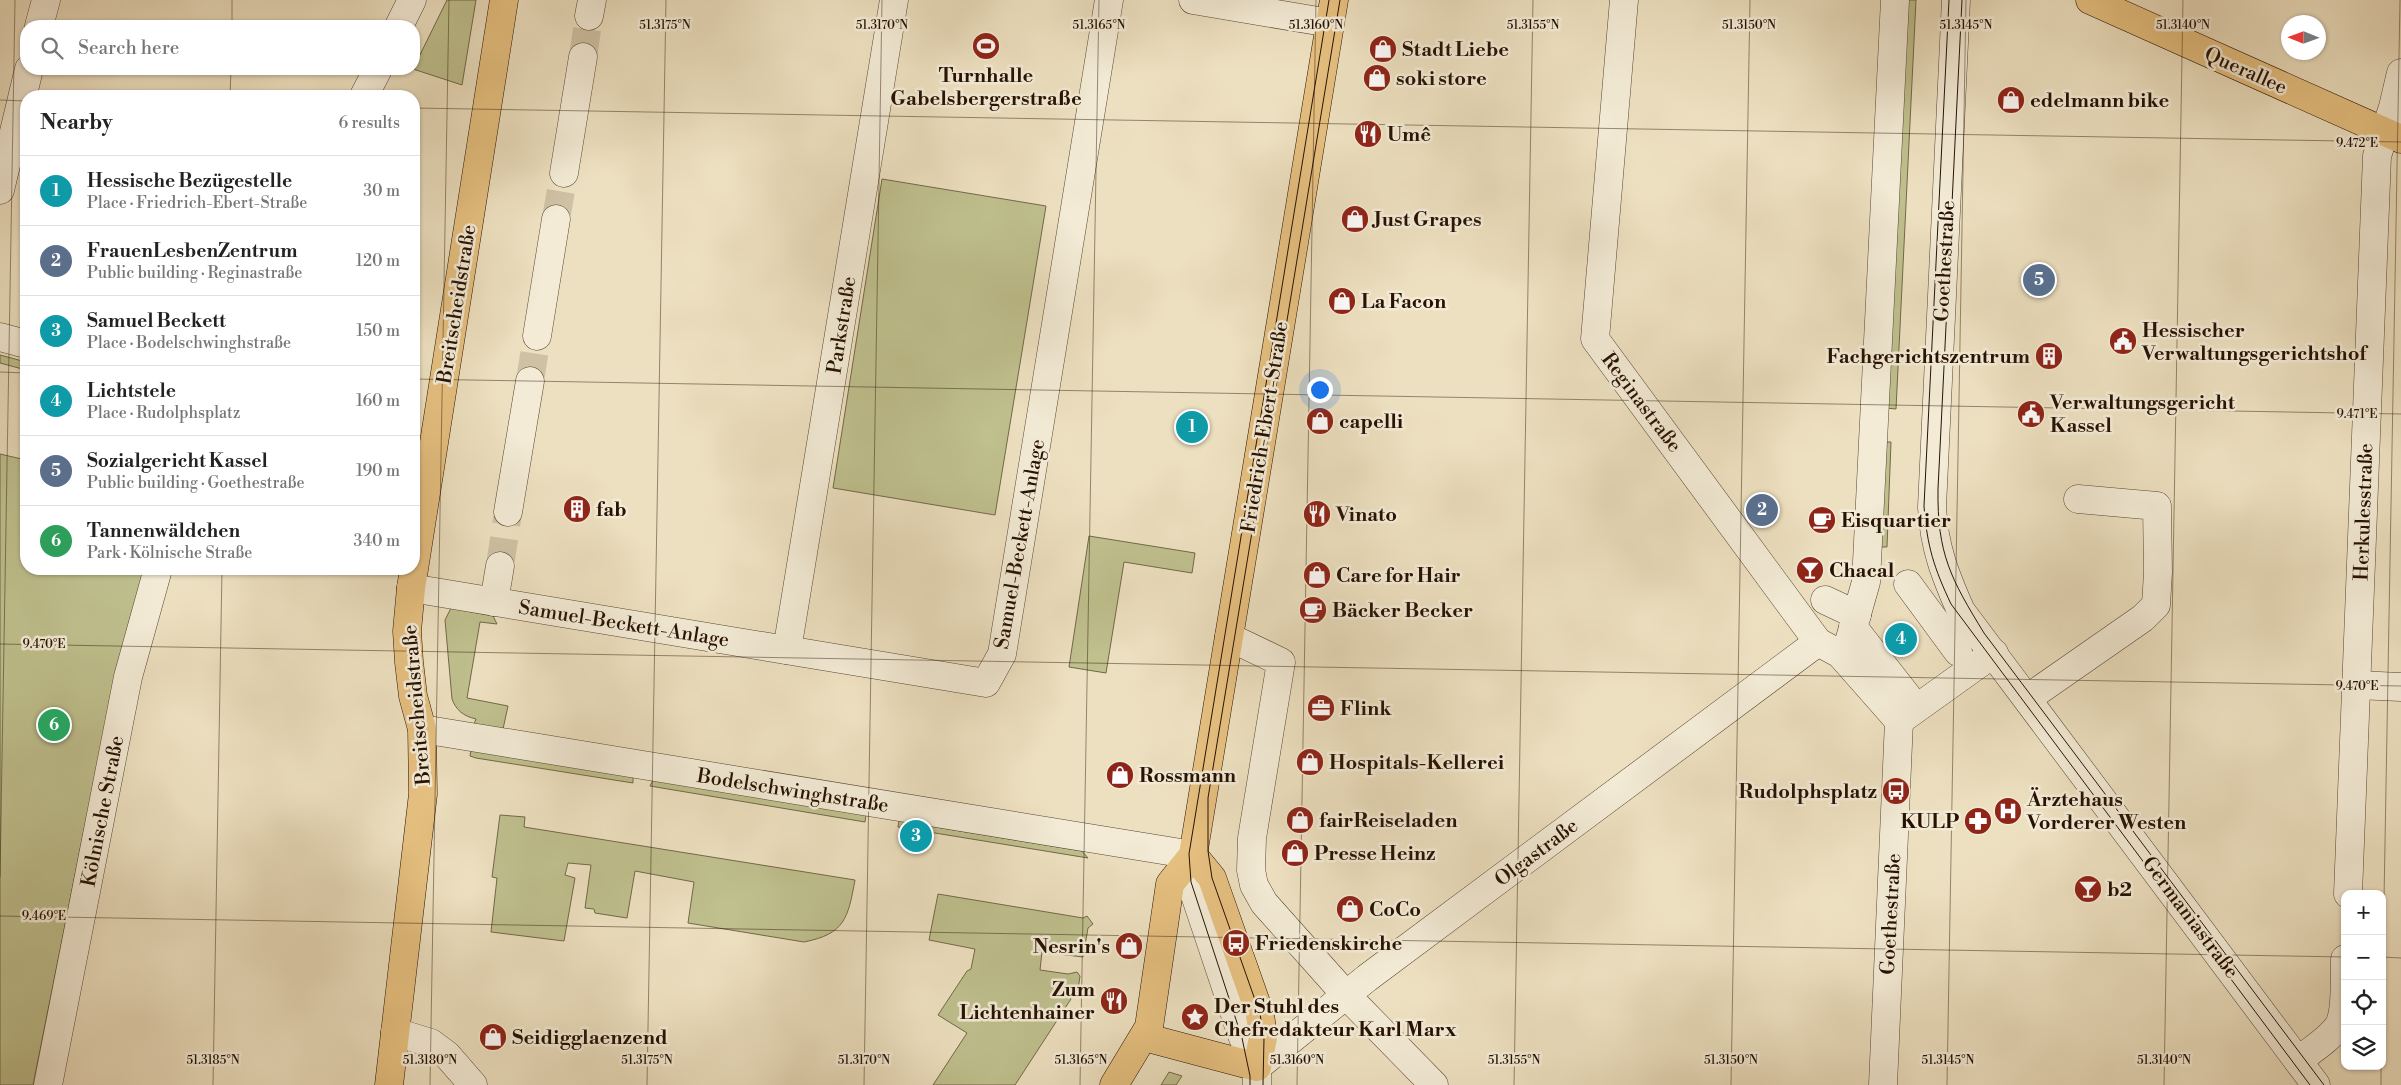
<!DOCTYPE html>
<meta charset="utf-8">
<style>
body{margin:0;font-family:"Libre Bodoni",serif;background:#f2f2f2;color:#222}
.controls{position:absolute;right:15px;bottom:15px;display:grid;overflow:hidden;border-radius:10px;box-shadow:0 1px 4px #0004}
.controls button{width:45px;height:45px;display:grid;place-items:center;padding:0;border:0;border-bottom:1px solid #e0e0e0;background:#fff;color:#222;font:25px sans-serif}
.compass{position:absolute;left:2281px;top:15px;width:45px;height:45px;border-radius:50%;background:#fff;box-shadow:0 1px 4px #0004;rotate:271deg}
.you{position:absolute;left:1319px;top:389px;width:18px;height:18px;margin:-12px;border:4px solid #fff;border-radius:50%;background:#1a73e8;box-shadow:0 0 0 8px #1a73e833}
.badge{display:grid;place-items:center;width:32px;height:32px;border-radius:50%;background:#d93025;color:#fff;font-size:16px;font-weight:700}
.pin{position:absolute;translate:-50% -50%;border:2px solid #fff;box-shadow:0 1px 5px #0006}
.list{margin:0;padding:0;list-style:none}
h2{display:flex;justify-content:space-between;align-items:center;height:65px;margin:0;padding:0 20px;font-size:21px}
h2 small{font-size:16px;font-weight:400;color:#767676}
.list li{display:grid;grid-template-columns:32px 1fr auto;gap:15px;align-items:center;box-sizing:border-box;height:70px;padding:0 20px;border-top:1px solid #e0e0e0}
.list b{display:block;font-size:19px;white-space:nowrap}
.list p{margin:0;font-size:16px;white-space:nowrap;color:#767676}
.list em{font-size:16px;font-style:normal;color:#767676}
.icon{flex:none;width:28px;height:28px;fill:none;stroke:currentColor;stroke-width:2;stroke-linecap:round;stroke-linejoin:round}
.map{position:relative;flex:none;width:2401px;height:1085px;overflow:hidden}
.search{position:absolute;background:#fff;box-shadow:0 1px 4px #0004;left:20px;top:20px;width:400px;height:55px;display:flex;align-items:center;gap:12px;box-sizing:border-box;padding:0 18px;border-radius:20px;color:#767676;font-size:19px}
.panel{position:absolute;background:#fff;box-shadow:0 1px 4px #0004;left:20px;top:90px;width:400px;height:485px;border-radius:20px}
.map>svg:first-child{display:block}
.green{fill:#bfc08e;stroke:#726848}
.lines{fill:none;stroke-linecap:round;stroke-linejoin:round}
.minor-tunnel{stroke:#cfc1a4;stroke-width:28;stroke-dasharray:28 14;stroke-linecap:butt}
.minor-casing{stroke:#584532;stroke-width:29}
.major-casing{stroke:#261103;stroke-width:29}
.minor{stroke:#f3ebd6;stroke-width:28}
.major{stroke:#e6c080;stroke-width:28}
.tram{stroke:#261103;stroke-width:1}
.ticks{fill:none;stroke:#261103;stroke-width:1;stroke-opacity:0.45}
.labels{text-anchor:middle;stroke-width:5;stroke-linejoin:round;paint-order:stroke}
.poi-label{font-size:20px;font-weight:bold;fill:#261103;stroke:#f3ebd6;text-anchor:start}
.street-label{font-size:20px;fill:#261103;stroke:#f3ebd6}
.ticks-label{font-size:12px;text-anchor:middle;fill:#261103;stroke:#f3ebd6;stroke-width:5;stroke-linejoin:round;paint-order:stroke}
</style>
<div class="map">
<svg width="2401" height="1085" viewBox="0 0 2401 1085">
<rect width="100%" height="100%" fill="#ede0c0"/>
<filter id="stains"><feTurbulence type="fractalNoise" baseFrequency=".004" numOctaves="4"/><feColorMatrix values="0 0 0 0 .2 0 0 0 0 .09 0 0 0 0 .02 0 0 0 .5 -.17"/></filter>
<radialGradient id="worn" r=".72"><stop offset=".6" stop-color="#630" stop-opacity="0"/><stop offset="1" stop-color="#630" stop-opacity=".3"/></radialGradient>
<g class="green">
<path d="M447,0H476L462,85L413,69Z"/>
<path d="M1904,0H1916L1896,409L1885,408Z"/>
<path d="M882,179L1046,206L995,515L833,488Z"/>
<path d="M0,355L26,362V370L0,363Z"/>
<path d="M1883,442H1891L1887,547H1879Z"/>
<path d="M0,454L26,460V569H148L86,820L33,1085H0Z"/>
<path d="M1089,536L1195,553L1192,573L1124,562L1106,673L1069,667Z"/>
<path d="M451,608L493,616L497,624L480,622L467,698L508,706L503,729L474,724L476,719C463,716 456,710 452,699L445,620Z"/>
<path d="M471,750L633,776V783L476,758L470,756Z"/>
<path d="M653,780L866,815L865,822L650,786Z"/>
<path d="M500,815L525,817L524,827L855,880C848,918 845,934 804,942L688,923L694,882L635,871L627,918L595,913L594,909L585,908L591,865L568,863L565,875L575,878L564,941L491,932L497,878L492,877Z"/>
<path d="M899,821L1082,851L1088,858L898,827Z"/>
<path d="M938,894L1083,918L1087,916L1093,924L1088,928L1083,957L1042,952L1040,970L1068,974L1077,972L1080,976L1078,990H1073L1069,995L1071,999L1015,1085H933L967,1033L938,1015L967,971L971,969L975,949L929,940Z"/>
<path d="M1169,1072L1182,1076L1176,1085H1161Z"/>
</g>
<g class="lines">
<g class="minor-tunnel">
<path d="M583,57L589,16"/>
<path d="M556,219L564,173"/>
<path d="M530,381L537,336"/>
<path d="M500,566L508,512"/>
</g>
<defs>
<g id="minor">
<path d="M1193,0L1330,23"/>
<path d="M1624,0L1595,339L1818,642L1840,654L1899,721"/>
<path d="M1956,0L1932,507C1934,547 1945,575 1961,611L2316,1085"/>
<path d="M589,16L592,0"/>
<path d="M39,26L46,0"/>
<path d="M399,26L412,0"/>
<path d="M364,96L378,69"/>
<path d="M564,173L583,57"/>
<path d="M0,190L29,69"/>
<path d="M537,336L556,219"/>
<path d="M0,337L26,344"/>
<path d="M508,512L530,381"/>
<path d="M1908,584L1958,652"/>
<path d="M411,588L986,683L1002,654L1109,0"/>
<path d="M1825,600L1857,615"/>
<path d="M494,602L500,566"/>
<path d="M1853,627L1907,696"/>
<path d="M1229,637L1281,662L1252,838L1251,870L1254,885L1264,903L1346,995L1434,1085"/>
<path d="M1847,649L1866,582L1895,0"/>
<path d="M787,650L894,0"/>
<path d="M2357,685L2401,687"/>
<path d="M2028,698L2143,618L2156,605L2158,572L2157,506L2078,499"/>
<path d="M1899,721L1994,653"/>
<path d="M422,729L1193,855L1194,892L1243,1038L1257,1067V1085"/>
<path d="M2348,894L2377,156L2393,107L2401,73"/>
<path d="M395,1032L431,1043L447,1055L473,1085"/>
<path d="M2298,1061C2311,1050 2330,1039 2339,1025C2347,1010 2344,976 2345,959"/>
<path d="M1257,1067L1367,978L1818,642"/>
<path d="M48,1085L128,677L158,569"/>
<path d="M1883,1085L1899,721"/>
</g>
<g id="major">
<path d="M2090,0L2401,139"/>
<path d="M1144,1037L1257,1067L1263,1038L1260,1014L1212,878L1193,855"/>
<path d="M389,1085L423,794L422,729L413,696L409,662L407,631L411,588L504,0"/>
<path d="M1114,1085L1149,1027L1170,884L1193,855L1334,0"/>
</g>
</defs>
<use href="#minor" class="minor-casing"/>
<use href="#major" class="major-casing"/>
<use href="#minor" class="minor"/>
<use href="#major" class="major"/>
<g class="tram">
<path d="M1949,0L1924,506C1927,546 1934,568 1951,604L2310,1085"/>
<path d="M1962,0L1938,489C1937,554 1951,579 1984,633L2324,1085"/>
<path d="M1250,1085V1076L1242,1038L1191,882L1189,854L1329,0"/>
<path d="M1263,1085L1264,1038L1260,1014L1212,878L1208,851V798L1340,0"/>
</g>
</g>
<path class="ticks" d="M232,26V0M230,96L231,69M0,100L26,101M414,108L2401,142M0,372L26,373M414,379L2401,414M0,644L2401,686M0,877L15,0M0,916L2345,957M2382,957L2401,958M2382,1012L2400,0M213,1085L222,569M430,1085L449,0M647,1085L666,0M864,1085L882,0M1080,1085L1099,0M1297,1085L1316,0M1514,1085L1533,0M1731,1085L1750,0M1947,1085L1966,0M2164,1085L2183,0M2381,1085V1066"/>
<defs>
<symbol id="stadium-disc" viewBox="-11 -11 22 22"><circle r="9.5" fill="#8f2418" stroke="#f3ebd6"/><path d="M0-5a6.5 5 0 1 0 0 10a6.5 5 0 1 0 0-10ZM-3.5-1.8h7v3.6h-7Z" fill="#fff"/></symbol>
<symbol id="shop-disc" viewBox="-11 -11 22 22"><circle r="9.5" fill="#8f2418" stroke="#f3ebd6"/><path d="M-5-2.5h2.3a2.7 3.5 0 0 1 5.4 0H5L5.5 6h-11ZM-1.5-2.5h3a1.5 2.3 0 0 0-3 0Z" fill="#fff"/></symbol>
<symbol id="restaurant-disc" viewBox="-11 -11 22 22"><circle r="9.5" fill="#8f2418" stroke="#f3ebd6"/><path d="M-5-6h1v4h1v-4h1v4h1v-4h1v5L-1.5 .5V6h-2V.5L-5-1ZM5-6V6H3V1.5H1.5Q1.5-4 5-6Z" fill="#fff"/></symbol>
<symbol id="civic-disc" viewBox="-11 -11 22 22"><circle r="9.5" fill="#8f2418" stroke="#f3ebd6"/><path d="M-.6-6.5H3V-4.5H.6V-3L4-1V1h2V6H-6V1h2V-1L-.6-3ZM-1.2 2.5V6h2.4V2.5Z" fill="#fff"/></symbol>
<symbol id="building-disc" viewBox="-11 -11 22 22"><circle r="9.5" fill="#8f2418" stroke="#f3ebd6"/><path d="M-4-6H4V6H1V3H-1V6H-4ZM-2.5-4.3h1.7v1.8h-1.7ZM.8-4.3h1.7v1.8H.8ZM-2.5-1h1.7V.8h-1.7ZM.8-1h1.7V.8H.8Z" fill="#fff"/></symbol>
<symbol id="cafe-disc" viewBox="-11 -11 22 22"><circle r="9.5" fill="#8f2418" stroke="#f3ebd6"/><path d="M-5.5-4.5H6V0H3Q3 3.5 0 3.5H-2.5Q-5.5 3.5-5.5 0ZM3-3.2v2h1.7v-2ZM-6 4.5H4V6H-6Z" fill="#fff"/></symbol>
<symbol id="bar-disc" viewBox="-11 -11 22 22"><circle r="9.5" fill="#8f2418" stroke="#f3ebd6"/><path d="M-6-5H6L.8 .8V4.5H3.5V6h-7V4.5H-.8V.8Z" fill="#fff"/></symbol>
<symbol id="office-disc" viewBox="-11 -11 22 22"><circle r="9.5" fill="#8f2418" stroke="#f3ebd6"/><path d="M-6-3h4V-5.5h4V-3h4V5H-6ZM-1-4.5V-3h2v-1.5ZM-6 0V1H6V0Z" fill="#fff"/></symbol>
<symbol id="bus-disc" viewBox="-11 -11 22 22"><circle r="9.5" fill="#8f2418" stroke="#f3ebd6"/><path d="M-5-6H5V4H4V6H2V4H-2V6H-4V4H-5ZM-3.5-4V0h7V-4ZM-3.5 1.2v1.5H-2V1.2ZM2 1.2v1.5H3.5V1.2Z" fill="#fff"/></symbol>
<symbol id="hospital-disc" viewBox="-11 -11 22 22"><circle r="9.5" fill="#8f2418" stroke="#f3ebd6"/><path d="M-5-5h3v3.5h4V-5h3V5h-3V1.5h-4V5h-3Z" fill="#fff"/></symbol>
<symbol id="pharmacy-disc" viewBox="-11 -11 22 22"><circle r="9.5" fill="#8f2418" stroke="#f3ebd6"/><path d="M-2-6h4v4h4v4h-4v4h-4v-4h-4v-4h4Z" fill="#fff"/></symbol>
<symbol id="sight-disc" viewBox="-11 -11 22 22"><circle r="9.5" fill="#8f2418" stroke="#f3ebd6"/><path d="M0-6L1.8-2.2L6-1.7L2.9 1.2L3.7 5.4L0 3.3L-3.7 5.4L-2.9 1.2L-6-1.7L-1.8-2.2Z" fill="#fff"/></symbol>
</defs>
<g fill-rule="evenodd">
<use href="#stadium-disc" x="970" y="30" width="32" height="32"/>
<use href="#shop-disc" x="1367" y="33" width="32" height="32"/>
<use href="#shop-disc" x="1361" y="62" width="32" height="32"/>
<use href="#shop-disc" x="1995" y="84" width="32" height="32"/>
<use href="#restaurant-disc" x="1352" y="118" width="32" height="32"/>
<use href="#shop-disc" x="1339" y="203" width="32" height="32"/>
<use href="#shop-disc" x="1326" y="285" width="32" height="32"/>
<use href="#civic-disc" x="2107" y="325" width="32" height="32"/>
<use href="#building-disc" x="2033" y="340" width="32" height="32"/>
<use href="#civic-disc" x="2015" y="398" width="32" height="32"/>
<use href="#shop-disc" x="1304" y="405" width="32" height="32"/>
<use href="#building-disc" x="561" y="493" width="32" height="32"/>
<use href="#restaurant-disc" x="1301" y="498" width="32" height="32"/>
<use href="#cafe-disc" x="1806" y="504" width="32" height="32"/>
<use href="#bar-disc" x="1794" y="554" width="32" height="32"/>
<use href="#shop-disc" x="1301" y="559" width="32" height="32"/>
<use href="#cafe-disc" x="1297" y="594" width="32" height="32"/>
<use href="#office-disc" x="1305" y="692" width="32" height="32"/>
<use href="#shop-disc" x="1294" y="746" width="32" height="32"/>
<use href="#shop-disc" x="1104" y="759" width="32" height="32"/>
<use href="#bus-disc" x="1880" y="775" width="32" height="32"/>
<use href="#hospital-disc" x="1992" y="795" width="32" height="32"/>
<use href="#shop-disc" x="1284" y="804" width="32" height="32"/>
<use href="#pharmacy-disc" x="1962" y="805" width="32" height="32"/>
<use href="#shop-disc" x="1279" y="837" width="32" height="32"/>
<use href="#bar-disc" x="2072" y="873" width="32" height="32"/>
<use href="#shop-disc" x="1334" y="893" width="32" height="32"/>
<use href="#bus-disc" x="1220" y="927" width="32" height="32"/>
<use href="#shop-disc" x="1113" y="930" width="32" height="32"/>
<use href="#restaurant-disc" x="1098" y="985" width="32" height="32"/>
<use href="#sight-disc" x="1179" y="1001" width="32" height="32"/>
<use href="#shop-disc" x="477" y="1021" width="32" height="32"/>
</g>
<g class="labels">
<g class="poi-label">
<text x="1402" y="56">Stadt Liebe</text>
<text x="986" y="82" text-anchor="middle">Turnhalle<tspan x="986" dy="23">Gabelsbergerstraße</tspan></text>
<text x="1396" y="85">soki store</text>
<text x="2030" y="107">edelmann bike</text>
<text x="1387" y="141">Umê</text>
<text x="1374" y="226">Just Grapes</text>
<text x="1361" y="308">La Facon</text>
<text x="2142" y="337">Hessischer<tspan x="2142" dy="23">Verwaltungsgerichtshof</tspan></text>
<text x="2030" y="363" text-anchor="end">Fachgerichtszentrum</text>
<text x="2050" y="409">Verwaltungsgericht<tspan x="2050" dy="23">Kassel</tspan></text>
<text x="1339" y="428">capelli</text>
<text x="596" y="516">fab</text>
<text x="1336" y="521">Vinato</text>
<text x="1841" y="527">Eisquartier</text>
<text x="1829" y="577">Chacal</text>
<text x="1336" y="582">Care for Hair</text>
<text x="1332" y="617">Bäcker Becker</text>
<text x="1340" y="715">Flink</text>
<text x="1329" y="769">Hospitals-Kellerei</text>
<text x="1139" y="782">Rossmann</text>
<text x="1877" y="798" text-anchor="end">Rudolphsplatz</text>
<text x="2027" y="806">Ärztehaus<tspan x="2027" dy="23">Vorderer Westen</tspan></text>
<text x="1319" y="827">fairReiseladen</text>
<text x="1959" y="828" text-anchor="end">KULP</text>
<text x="1314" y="860">Presse Heinz</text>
<text x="2107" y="896">b2</text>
<text x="1369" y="916">CoCo</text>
<text x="1255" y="950">Friedenskirche</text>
<text x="1110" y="953" text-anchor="end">Nesrin's</text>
<text x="1095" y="996" text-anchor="end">Zum<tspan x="1095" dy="23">Lichtenhainer</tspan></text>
<text x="1214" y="1013">Der Stuhl des<tspan x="1214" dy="23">Chefredakteur Karl Marx</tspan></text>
<text x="512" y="1044">Seidigglaenzend</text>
</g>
<g class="street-label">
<text transform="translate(2246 70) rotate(24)" y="7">Querallee</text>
<text transform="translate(1944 261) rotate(-87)" y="7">Goethestraße</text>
<text transform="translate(456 304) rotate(-81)" y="7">Breitscheidstraße</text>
<text transform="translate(841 325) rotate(-81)" y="7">Parkstraße</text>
<text transform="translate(1642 402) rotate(53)" y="7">Reginastraße</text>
<text transform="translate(1264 427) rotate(-81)" y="7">Friedrich-Ebert-Straße</text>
<text transform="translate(2363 512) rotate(-88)" y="7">Herkulesstraße</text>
<text transform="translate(1019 544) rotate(-80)" y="7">Samuel-Beckett-Anlage</text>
<text transform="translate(624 623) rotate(9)" y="7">Samuel-Beckett-Anlage</text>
<text transform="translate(416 705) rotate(-95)" y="7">Breitscheidstraße</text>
<text transform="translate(793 790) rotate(9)" y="7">Bodelschwinghstraße</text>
<text transform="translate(102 811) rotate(-79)" y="7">Kölnische Straße</text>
<text transform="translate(1536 852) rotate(-37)" y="7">Olgastraße</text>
<text transform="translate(1890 914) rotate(-87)" y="7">Goethestraße</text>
<text transform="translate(2191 917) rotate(53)" y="7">Germaniastraße</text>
</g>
</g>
<g class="ticks-label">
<text x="665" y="29">51.3175°N</text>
<text x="882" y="29">51.3170°N</text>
<text x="1099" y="29">51.3165°N</text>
<text x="1316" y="29">51.3160°N</text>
<text x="1533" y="29">51.3155°N</text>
<text x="1749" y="29">51.3150°N</text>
<text x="1966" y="29">51.3145°N</text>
<text x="2183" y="29">51.3140°N</text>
<text x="2357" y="147">9.472°E</text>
<text x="2357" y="418">9.471°E</text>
<text x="44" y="648">9.470°E</text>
<text x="2357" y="690">9.470°E</text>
<text x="44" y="920">9.469°E</text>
<text x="213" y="1064">51.3185°N</text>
<text x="430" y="1064">51.3180°N</text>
<text x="647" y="1064">51.3175°N</text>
<text x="864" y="1064">51.3170°N</text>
<text x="1081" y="1064">51.3165°N</text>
<text x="1297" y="1064">51.3160°N</text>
<text x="1514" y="1064">51.3155°N</text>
<text x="1731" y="1064">51.3150°N</text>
<text x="1948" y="1064">51.3145°N</text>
<text x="2164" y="1064">51.3140°N</text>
</g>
<rect width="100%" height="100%" filter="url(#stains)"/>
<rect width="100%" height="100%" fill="url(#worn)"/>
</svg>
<div class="controls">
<button>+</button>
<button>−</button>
<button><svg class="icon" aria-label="locate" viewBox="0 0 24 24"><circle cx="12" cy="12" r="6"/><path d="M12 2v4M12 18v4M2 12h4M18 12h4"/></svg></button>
<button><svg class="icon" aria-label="layers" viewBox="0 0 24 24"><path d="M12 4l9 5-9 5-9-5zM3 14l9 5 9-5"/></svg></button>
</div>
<svg class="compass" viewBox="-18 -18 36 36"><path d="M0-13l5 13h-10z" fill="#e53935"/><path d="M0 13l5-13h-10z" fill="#767676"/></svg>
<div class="you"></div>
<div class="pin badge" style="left:1192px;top:427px;background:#0f9aa8">1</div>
<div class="pin badge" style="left:1762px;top:510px;background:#5c6f8a">2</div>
<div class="pin badge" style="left:916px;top:836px;background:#0f9aa8">3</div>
<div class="pin badge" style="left:1901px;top:639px;background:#0f9aa8">4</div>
<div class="pin badge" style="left:2039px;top:280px;background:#5c6f8a">5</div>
<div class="pin badge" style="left:54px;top:725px;background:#2e9e5b">6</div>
<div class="search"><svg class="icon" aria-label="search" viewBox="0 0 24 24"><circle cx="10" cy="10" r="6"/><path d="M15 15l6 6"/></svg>Search here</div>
<section class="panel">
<h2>Nearby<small>6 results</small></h2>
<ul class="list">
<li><span class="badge" style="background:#0f9aa8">1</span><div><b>Hessische Bezügestelle</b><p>Place · Friedrich-Ebert-Straße</p></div><em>30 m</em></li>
<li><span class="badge" style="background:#5c6f8a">2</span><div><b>FrauenLesbenZentrum</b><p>Public building · Reginastraße</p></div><em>120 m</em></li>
<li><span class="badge" style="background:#0f9aa8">3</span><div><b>Samuel Beckett</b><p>Place · Bodelschwinghstraße</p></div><em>150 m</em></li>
<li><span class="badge" style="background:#0f9aa8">4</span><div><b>Lichtstele</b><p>Place · Rudolphsplatz</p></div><em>160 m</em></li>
<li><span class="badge" style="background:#5c6f8a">5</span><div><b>Sozialgericht Kassel</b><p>Public building · Goethestraße</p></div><em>190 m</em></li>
<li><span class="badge" style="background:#2e9e5b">6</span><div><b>Tannenwäldchen</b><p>Park · Kölnische Straße</p></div><em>340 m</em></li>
</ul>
</section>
</div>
